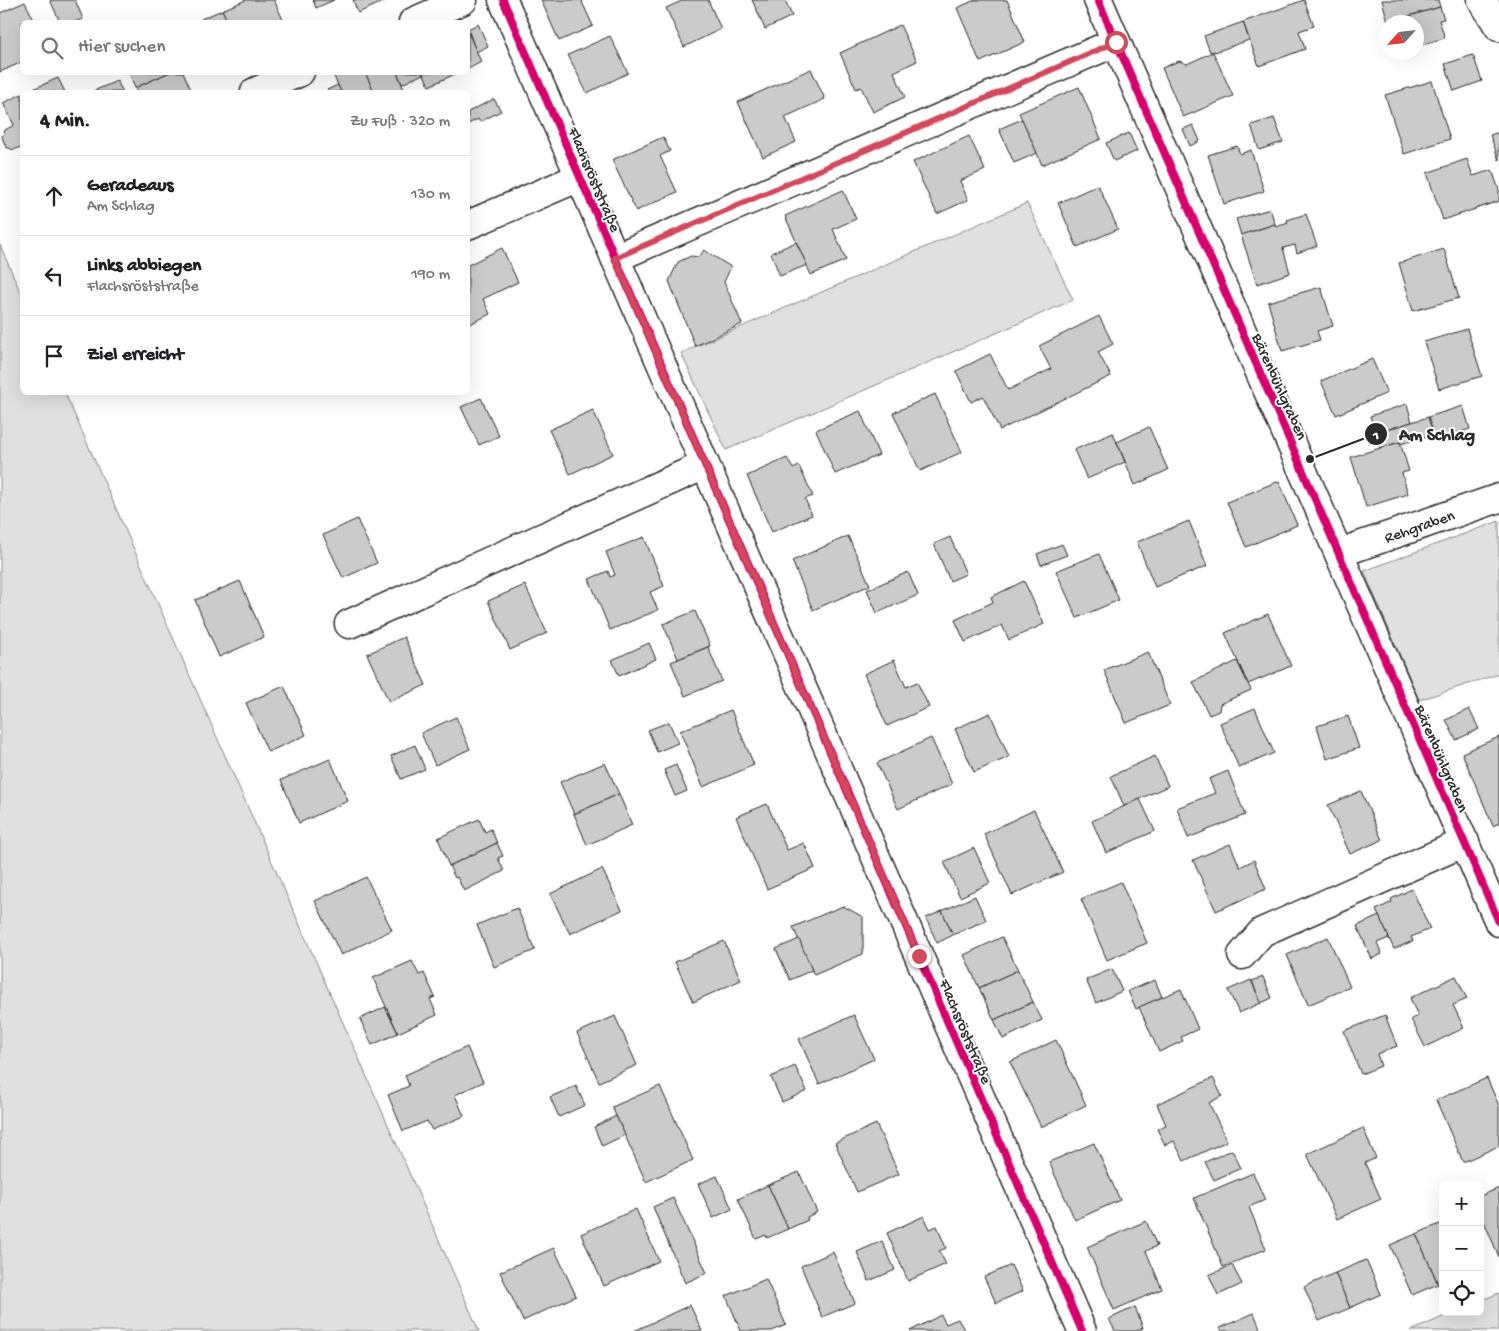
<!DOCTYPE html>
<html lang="de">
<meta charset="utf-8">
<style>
body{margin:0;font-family:"Gochi Hand",sans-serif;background:#f6f6f6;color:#202124}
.controls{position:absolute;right:15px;bottom:15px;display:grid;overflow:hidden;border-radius:8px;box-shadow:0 5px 20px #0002}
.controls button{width:45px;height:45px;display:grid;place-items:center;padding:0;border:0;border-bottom:1px solid #e0e0e0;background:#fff;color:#202124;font:25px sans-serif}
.compass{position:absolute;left:1379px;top:15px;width:45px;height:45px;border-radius:50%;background:#fff;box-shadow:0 5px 20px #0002;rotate:243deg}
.stop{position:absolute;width:15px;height:15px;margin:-11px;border:4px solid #d1495b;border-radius:50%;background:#fff}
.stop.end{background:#d1495b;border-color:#fff;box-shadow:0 1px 5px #0008}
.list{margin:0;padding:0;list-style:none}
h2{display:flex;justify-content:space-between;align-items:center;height:65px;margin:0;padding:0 20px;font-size:21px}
h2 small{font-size:16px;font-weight:400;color:#757577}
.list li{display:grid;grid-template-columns:32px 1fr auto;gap:15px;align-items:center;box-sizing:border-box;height:80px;padding:0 20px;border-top:1px solid #e0e0e0}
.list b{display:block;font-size:19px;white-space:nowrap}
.list p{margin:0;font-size:16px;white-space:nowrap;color:#757577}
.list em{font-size:16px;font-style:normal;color:#757577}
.icon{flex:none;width:28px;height:28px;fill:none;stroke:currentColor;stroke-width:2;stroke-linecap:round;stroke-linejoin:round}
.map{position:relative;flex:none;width:1499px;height:1331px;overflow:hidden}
.search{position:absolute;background:#fff;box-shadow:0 5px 20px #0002;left:20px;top:20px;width:450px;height:55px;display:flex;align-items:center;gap:12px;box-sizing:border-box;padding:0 18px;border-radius:8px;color:#757577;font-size:19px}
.panel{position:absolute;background:#fff;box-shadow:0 5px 20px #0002;left:20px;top:90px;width:450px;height:305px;border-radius:8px}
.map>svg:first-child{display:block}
.green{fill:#e0e0e0;stroke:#868686}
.building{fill:#cbcbcb;stroke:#2b2b2b}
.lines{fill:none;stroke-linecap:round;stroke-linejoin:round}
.minor-casing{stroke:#2b2b2b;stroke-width:31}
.minor{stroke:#fff;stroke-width:28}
.cycleway-casing{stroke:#fff;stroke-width:11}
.cycleway{stroke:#d6006c;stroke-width:8}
.route{stroke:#d1495b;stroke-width:6}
.labels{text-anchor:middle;stroke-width:4;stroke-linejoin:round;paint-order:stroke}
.street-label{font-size:16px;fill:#2b2b2b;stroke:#fff}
.leader{fill:none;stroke:#2b2b2b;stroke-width:2}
.callout-dot{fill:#2b2b2b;stroke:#fff;stroke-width:2}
.mark-label{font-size:15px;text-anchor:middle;font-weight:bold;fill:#fff}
.callout-label{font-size:18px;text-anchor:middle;font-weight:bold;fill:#2b2b2b;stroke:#fff;stroke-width:4;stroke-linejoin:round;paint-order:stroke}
</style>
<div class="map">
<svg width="1499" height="1331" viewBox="0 0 1499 1331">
<rect width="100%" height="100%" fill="#fff"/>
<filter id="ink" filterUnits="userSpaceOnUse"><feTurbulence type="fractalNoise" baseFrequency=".02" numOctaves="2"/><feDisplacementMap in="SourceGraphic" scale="10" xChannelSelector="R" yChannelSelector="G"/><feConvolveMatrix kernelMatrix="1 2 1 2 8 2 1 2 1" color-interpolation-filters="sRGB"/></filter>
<g filter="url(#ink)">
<g class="green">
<path d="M1027,203L1073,300L726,450L681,353Z"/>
<path d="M0,245L22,296V392L65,393L479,1331H0Z"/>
<path d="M1499,521V674L1419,700L1364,571Z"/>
<path d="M1499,1293V1331H1411L1454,1312H1480V1301Z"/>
</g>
<g class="building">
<path d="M50,0H75L83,19L75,22H60Z"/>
<path d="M246,0H274L284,22H228L222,10Z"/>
<path d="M313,0H334L316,8Z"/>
<path d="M353,0H387L358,13Z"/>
<path d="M541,0H584L582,2L593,26L559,41Z"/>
<path d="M684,0H708L721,29L684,47L666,8Z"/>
<path d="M752,0H785L792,16L765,29Z"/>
<path d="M975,0H1007L1025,42L980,62L957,8Z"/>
<path d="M1304,0L1314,26L1299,31L1305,49L1259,66L1243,22Z"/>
<path d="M1382,0H1438L1440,7L1388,22Z"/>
<path d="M25,2L35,22H22V62L0,72V13Z"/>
<path d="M1440,7L1444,19L1439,20L1445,38L1416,46V22H1389Z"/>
<path d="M222,10L228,22H203L201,19Z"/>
<path d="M460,15L464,22H445Z"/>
<path d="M1243,22L1249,40L1215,52L1214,51L1210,52L1204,36Z"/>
<path d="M478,24L488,46L476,52L468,29Z"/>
<path d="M900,25L917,61L894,72L905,97L873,112L861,87L856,89L840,53Z"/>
<path d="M468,32L481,62L468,69Z"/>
<path d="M610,36L628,73L587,93L568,55Z"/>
<path d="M1213,52L1233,96L1183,117L1162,68L1179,61L1187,64Z"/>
<path d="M1473,55L1482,81L1454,91L1445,64Z"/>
<path d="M811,69L825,99L785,117L796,142L763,157L738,102Z"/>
<path d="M129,72H170L135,88Z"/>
<path d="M170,72H183L192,92H137L135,88Z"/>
<path d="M332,72H365L374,92H341Z"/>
<path d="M365,72H397L405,92H374Z"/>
<path d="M397,72H423V74L402,84Z"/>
<path d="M423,72H454L455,74L429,86Z"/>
<path d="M58,78L65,92H32L31,90Z"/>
<path d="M117,81L123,92H91Z"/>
<path d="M1432,81L1450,139L1404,154L1385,95Z"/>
<path d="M338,85L341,92H329L327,90Z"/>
<path d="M1079,87L1101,139L1042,165L1019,113Z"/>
<path d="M22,94V146L14,150L6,147L2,137L5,130L14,125L3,103Z"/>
<path d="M494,99L501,111L480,122L478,119L468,124V112Z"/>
<path d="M1274,118L1283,142L1259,150L1251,125Z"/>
<path d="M1022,119L1037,153L1014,163L999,129Z"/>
<path d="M1193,125L1200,141L1190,146L1183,129Z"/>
<path d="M1499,132V160L1490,135Z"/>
<path d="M1129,133L1137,151L1114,161L1106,143Z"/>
<path d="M969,136L985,170L960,181L968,200L937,214L913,162Z"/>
<path d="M663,137L670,151L660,156L677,192L636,211L612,160Z"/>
<path d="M1237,146L1240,154L1251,150L1264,191L1224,204L1208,155Z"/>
<path d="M1467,159L1473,176L1492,170L1499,190V201L1443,220L1427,173Z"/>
<path d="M1098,185L1118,229L1077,247L1058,203Z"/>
<path d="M843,190L856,219L833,229L846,260L811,275L785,216Z"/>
<path d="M1270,209L1275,224L1241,235L1236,219Z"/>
<path d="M1306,214L1317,246L1297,253L1295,245L1283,248L1290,273L1257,284L1241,235L1275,224L1276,227L1288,223L1287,220Z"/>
<path d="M796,242L807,265L780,276L771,253Z"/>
<path d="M502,248L518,282L483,299L490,314L470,324L468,320V265Z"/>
<path d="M1444,249L1459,298L1413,311L1399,263Z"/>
<path d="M704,250L731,267L724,282L742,324L695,346L669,281L678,262L691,256L699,257Z"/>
<path d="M1321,287L1333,326L1317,331L1320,340L1282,351L1268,302Z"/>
<path d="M1099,316L1113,344L1098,352L1111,376L1000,430L983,396L971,402L956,371L990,354L1008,390L1051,369L1039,346Z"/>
<path d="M1467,329L1482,376L1439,389L1424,342Z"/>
<path d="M1372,359L1387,393L1336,415L1321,381Z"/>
<path d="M935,394L962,452L920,471L893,413Z"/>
<path d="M481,398L499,436L479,445L461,407Z"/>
<path d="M1407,404L1412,422L1376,433L1370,416Z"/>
<path d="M1463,406L1470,429L1435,440L1428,417Z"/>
<path d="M593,410L613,454L570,474L549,430Z"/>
<path d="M860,411L879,455L835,474L816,430Z"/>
<path d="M1428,417L1433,434L1401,444L1400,442L1380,448L1376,433Z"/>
<path d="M1149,427L1168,470L1135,485L1117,442Z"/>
<path d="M1113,433L1125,462L1087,479L1074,450Z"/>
<path d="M1400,442L1409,471L1402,473L1408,494L1366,507L1351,457Z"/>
<path d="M787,458L793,469L799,466L813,496L805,499L812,515L772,532L747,476Z"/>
<path d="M1279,481L1297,525L1246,547L1227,502Z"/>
<path d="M357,519L377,563L343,578L323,535Z"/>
<path d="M1189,521L1207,566L1155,587L1137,542Z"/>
<path d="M848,536L870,585L813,610L792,561Z"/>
<path d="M644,537L664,586L650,592L658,610L610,630L589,579L608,571L610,577L615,575L606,552Z"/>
<path d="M950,537L966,574L950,581L934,544Z"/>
<path d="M1062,544L1067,555L1041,565L1037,554Z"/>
<path d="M1099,554L1119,600L1077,618L1056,571Z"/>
<path d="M908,572L918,595L877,613L867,590Z"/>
<path d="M240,581L264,637L219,657L195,600Z"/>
<path d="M1024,581L1044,624L1009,640L1002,625L965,642L955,620L993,602L991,597Z"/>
<path d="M525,585L547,633L510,650L488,601Z"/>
<path d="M695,611L710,646L678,659L663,624Z"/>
<path d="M1268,614L1291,666L1248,684L1225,633Z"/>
<path d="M404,637L426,685L389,702L367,654Z"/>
<path d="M649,643L656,659L619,676L612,660Z"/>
<path d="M708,647L722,681L685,696L671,662Z"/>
<path d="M1148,652L1170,705L1126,723L1104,670Z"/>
<path d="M894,660L906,687L917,682L929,707L887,726L864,674Z"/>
<path d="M1237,661L1251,690L1220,704L1219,711L1209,715L1193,682Z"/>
<path d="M284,686L306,735L268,752L246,703Z"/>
<path d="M1255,708L1274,753L1239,768L1220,723Z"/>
<path d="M1469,709L1479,729L1456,740L1446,720Z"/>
<path d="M731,710L754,765L703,787L680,731Z"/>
<path d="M990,713L1009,757L974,772L955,729Z"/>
<path d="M1348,716L1359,748L1327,759L1317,726Z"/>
<path d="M456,717L470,749L435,765L421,733Z"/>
<path d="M669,722L678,743L657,752L648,730Z"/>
<path d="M1499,737V823L1493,826L1462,753Z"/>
<path d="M931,738L952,784L898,809L877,763Z"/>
<path d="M415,745L425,769L401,779L391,756Z"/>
<path d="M1155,756L1168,786L1124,806L1111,776Z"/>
<path d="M330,759L348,801L299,823L281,780Z"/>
<path d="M605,763L619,794L574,814L560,782Z"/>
<path d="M676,765L687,791L675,796L664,770Z"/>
<path d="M1228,771L1245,815L1188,838L1177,808L1215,793L1209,779Z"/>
<path d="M1361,791L1382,840L1350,854L1328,805Z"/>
<path d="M619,794L632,825L587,845L574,814Z"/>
<path d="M1140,799L1155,831L1106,853L1092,821Z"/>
<path d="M767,804L787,850L804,843L815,868L767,889L736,817Z"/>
<path d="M1034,810L1063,872L1012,895L984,834Z"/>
<path d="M479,819L485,832L491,829L497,843L449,866L438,838Z"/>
<path d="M497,843L503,856L498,858L504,871L464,891L457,877L455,878L449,866Z"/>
<path d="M1230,844L1240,867L1254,860L1266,889L1216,911L1193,860Z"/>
<path d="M974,848L990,883L960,897L944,862Z"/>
<path d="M602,869L622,910L570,934L550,894Z"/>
<path d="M366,877L392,930L341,955L315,901Z"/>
<path d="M1121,882L1147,943L1107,960L1081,899Z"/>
<path d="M1412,889L1430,929L1411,937L1413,941L1394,949L1376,910L1392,902L1391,899Z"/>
<path d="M975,896L986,920L953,935L942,911Z"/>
<path d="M843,906L863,917V954L814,975L793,927Z"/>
<path d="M517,908L535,950L494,967L477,925Z"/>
<path d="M942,911L953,935L937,943L926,918Z"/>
<path d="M1379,916L1389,938L1377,943L1382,954L1372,959L1357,926Z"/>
<path d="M1002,937L1018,970L979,988L964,955Z"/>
<path d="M1328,937L1350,987L1308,1005L1287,955Z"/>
<path d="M799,939L812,970L790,980L776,949Z"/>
<path d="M724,941L741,980L693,1002L675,962Z"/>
<path d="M412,961L419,975L424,973L435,997L430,999L437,1015L398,1033L373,978Z"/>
<path d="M1112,969L1122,991L1096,1003L1086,980Z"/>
<path d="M1018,970L1033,1002L994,1020L979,988Z"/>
<path d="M1456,976L1467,999L1453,1005L1464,1028L1425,1047L1411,1019L1418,1016L1410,998Z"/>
<path d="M1263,977L1272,998L1261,1003L1252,981Z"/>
<path d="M1155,980L1162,997L1136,1009L1128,991Z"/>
<path d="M1251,980L1261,1003L1239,1013L1228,990Z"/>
<path d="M1181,989L1198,1029L1181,1037L1183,1041L1159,1052L1139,1007Z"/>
<path d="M1033,1002L1042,1020L1003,1039L994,1020Z"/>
<path d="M385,1007L398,1033L372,1045L360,1019Z"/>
<path d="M854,1015L874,1059L819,1084L799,1039Z"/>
<path d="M1385,1015L1397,1046L1377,1054L1381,1066L1361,1074L1344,1031Z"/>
<path d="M615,1016L637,1065L599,1082L577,1033Z"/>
<path d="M1056,1040L1086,1105L1041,1127L1010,1062Z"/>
<path d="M467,1047L483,1082L455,1095L464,1116L432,1130L427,1121L403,1131L388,1095L409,1086L405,1075Z"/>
<path d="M795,1066L807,1091L782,1102L771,1077Z"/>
<path d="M1213,1078L1222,1096L1209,1103L1227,1141L1184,1161L1174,1141L1165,1145L1157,1129L1166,1125L1157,1104Z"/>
<path d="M1487,1078L1499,1106V1146L1463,1162L1436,1100Z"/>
<path d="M576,1086L585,1105L559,1117L550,1097Z"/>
<path d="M660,1086L693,1160L646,1182L612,1107Z"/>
<path d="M616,1116L625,1135L602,1146L594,1127Z"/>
<path d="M876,1124L899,1174L857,1192L835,1143Z"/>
<path d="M1363,1128L1376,1158L1365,1163L1381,1199L1337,1219L1307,1154Z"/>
<path d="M1094,1143L1120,1200L1075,1220L1049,1162Z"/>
<path d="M1232,1150L1241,1168L1214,1180L1205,1162Z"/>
<path d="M799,1172L817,1212L807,1217L808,1220L788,1229L768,1185Z"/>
<path d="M1253,1173L1265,1200L1249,1207L1266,1249L1223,1267L1194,1198Z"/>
<path d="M717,1176L732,1209L713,1218L698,1184Z"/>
<path d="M768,1185L788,1229L767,1238L766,1235L756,1239L738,1199Z"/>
<path d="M1499,1188V1257L1480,1212V1196Z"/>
<path d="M673,1198L707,1273L685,1283L653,1207Z"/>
<path d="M636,1209L659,1261L604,1286L581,1234Z"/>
<path d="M924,1216L930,1229L937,1226L946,1248L939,1251L946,1264L908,1281L887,1233Z"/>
<path d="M1146,1221L1157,1246L1146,1251L1162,1289L1114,1310L1087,1247Z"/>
<path d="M1442,1223L1443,1282L1438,1284L1416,1234Z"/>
<path d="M1416,1234L1438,1284L1412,1295L1390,1245Z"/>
<path d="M882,1241L895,1270L869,1281L857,1252Z"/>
<path d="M554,1248L576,1296L523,1321L500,1272Z"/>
<path d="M833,1252L855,1303L822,1317L801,1266Z"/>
<path d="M1366,1260L1381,1294L1350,1308L1335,1273Z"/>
<path d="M1011,1265L1023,1291L996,1303L984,1277Z"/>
<path d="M1232,1265L1242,1284L1218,1295L1209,1275Z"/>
<path d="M1335,1273L1350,1308L1319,1321L1304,1287Z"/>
<path d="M766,1279L786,1325L772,1331H741L726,1296Z"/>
<path d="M690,1305L702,1331H634Z"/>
<path d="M1135,1307L1143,1328L1136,1331H1115L1109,1319Z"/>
<path d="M1254,1313L1261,1331H1222L1220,1328Z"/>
<path d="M941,1315L946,1324L958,1319L965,1331H910Z"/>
</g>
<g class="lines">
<defs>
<g id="minor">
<path d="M503,0L1082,1331"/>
<path d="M1098,0L1499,922"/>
<path d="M1482,0L1499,27"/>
<path d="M413,22L463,0"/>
<path d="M255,92L300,72"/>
<path d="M468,225L580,177"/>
<path d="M615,258L1116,42"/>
<path d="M1339,553L1499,498"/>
<path d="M349,624L705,465"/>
<path d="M1242,955L1262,932L1465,842"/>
</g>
</defs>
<use href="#minor" class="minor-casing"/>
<use href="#minor" class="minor"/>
<defs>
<g id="cycleway">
<path d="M503,0L1082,1331"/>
<path d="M1098,0L1499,922"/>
</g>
</defs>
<use href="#cycleway" class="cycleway-casing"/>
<use href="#cycleway" class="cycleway"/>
</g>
</g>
<g class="lines" filter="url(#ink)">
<path class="route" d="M919,956L615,258L1116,42"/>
</g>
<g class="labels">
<g class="street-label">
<text transform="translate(596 179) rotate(67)" y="6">Flachsröststraße</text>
<text transform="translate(1281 386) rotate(66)" y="6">Bärenbühlgraben</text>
<text transform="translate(1419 525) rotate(-19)" y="6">Rehgraben</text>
<text transform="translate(1443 758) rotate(67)" y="6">Bärenbühlgraben</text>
<text transform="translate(967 1031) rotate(67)" y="6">Flachsröststraße</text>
</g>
</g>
<path class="leader" d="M1310 459L1376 434"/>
<g class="callout-dot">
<circle cx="1310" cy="459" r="5"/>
<circle cx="1376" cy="434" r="12"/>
</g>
<g class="mark-label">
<text x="1376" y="439">1</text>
</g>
<g class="callout-label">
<text x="1437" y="440">Am Schlag</text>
</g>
</svg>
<div class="controls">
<button>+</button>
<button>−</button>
<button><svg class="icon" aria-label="locate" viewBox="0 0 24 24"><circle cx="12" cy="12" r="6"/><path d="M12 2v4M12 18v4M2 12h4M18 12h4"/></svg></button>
</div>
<svg class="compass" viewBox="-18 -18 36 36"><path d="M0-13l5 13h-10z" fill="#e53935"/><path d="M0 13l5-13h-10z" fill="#757577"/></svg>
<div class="stop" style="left:1116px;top:42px"></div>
<div class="stop end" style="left:919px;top:956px"></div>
<div class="search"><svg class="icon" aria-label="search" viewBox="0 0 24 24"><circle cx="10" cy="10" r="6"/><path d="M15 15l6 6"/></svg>Hier suchen</div>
<section class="panel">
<h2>4 Min.<small>Zu Fuß · 320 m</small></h2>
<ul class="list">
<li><svg class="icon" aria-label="ahead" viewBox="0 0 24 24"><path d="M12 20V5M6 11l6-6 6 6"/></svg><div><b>Geradeaus</b><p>Am Schlag</p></div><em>130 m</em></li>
<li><svg class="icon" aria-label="left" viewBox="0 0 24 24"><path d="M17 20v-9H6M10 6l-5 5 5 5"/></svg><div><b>Links abbiegen</b><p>Flachsröststraße</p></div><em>190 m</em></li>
<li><svg class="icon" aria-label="arrive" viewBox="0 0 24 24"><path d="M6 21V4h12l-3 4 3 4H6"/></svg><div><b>Ziel erreicht</b></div></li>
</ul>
</section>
</div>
